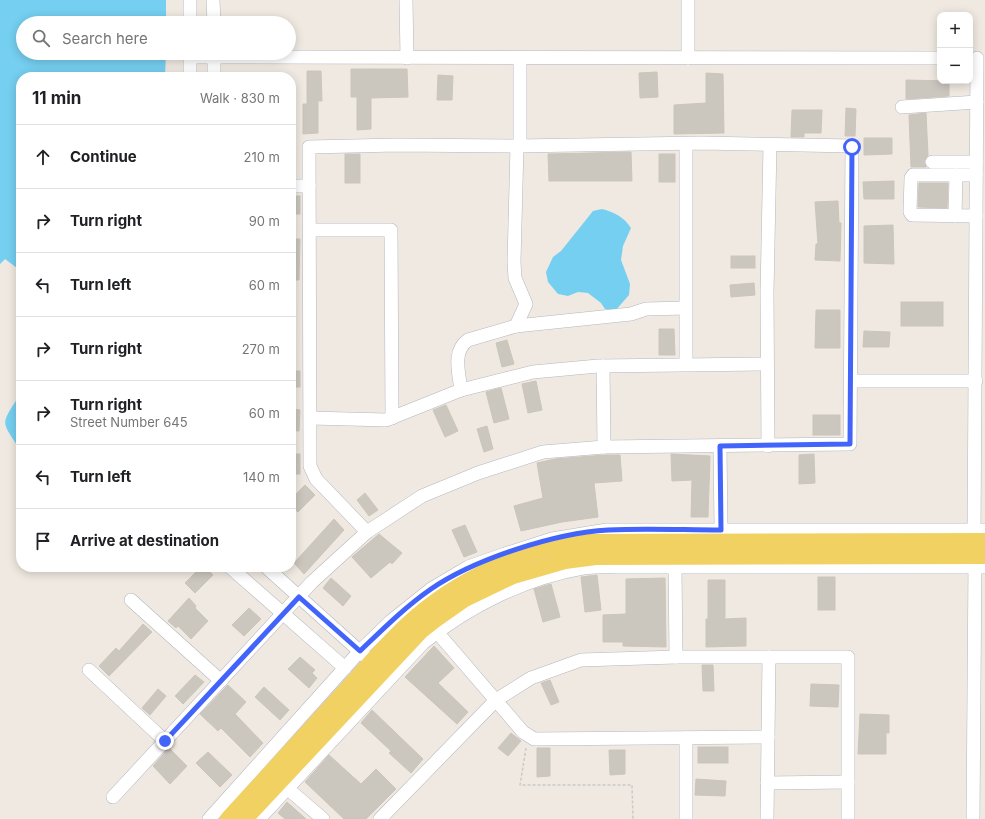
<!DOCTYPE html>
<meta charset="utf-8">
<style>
body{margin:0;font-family:Inter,sans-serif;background:#f6f6f6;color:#202124}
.controls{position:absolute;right:12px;top:12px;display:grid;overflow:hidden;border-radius:8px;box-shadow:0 2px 10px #0003}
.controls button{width:36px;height:36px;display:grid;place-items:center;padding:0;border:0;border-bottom:1px solid #e0e0e0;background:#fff;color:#202124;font:20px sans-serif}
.stop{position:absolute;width:12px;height:12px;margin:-9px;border:3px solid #4264fb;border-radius:50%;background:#fff}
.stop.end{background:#4264fb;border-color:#fff;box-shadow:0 1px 4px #0008}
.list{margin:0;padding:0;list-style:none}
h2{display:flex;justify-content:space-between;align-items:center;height:52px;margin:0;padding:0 16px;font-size:17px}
h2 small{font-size:13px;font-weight:400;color:#757577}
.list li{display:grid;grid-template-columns:26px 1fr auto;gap:12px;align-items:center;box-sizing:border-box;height:64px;padding:0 16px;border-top:1px solid #e0e0e0}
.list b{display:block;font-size:15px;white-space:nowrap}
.list p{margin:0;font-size:13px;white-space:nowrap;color:#757577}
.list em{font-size:13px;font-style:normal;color:#757577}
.icon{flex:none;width:22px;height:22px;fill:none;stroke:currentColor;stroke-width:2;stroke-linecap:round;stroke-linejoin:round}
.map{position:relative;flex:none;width:985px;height:819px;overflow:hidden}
.search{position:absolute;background:#fff;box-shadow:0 2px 10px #0003;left:16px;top:16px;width:280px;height:44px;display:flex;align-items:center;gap:10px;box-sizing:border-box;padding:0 14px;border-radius:22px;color:#757577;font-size:15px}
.panel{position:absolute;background:#fff;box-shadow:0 2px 10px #0003;left:16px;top:72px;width:280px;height:500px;border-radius:16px}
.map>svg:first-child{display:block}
.water{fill:#75cff0}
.building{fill:#cbc7bf;stroke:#cbc5ba}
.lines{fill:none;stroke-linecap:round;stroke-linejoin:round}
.minor-casing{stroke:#b4b7c1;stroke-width:14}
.major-casing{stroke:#c9c9c9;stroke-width:17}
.path{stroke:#c9c9c9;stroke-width:1.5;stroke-dasharray:3 2;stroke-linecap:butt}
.minor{stroke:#fff;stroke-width:13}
.major{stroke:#f2d163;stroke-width:16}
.route{stroke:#4264fb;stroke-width:5}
</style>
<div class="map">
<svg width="985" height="819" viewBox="0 0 985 819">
<rect width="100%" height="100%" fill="#efe9e1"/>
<g class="water">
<path d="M0,0H166V23H23V53H166L165,77H21V271L5,259L0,264Z"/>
<path d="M602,209C614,212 624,217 631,228L623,246L621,260L630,284L629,295L615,311L605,309L601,303L588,293L578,292L568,296L558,294L548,282L546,272L553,257L561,251L593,211Z"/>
<path d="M21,393V451C0,419 0,426 21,393Z"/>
</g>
<g class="building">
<path d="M351,69H407L408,97L371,98V129L357,130V97H351Z"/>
<path d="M307,71H321L322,101H318V133L303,134V104H307Z"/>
<path d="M657,72L658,97L640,98L639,73Z"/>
<path d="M706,73L723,74L724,133L674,134V105L706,103Z"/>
<path d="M438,75L453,76L452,100H437Z"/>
<path d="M906,80L949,81V96L906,99Z"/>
<path d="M846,108L856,109L855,136H845Z"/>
<path d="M792,110H822L821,133H804V137H791Z"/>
<path d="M926,113L928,155L924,162L926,167H911L909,115Z"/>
<path d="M864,138H892V154L864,155Z"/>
<path d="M631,152L632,181H549L548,154Z"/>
<rect x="345" y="154" width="15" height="29"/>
<rect x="659" y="154" width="16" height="28"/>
<path d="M894,181V199H864L863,182Z"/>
<path d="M919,183H948L947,208L918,207Z"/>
<rect x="291" y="196" width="9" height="18"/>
<path d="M838,201L839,223H841L840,261L815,260L816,244H818L815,202Z"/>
<path d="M893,225L894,264L864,263V226Z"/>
<path d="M291,239H300L299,280H291Z"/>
<rect x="731" y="256" width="24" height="12"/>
<path d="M754,283L755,295L731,297L730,285Z"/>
<rect x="901" y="302" width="42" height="24"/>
<path d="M816,310H840V348H815Z"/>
<path d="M659,329H674L675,355H659Z"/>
<path d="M864,331L890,332L889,347H863Z"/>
<path d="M507,340L514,364L502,367L496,343Z"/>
<rect x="291" y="371" width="9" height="16"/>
<path d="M536,381L542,410L528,413L522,384Z"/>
<path d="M501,388L509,419L494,423L486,392Z"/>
<path d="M446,405L458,431L445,437L433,410Z"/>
<path d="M291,409L300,410L299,431L291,430Z"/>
<rect x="813" y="415" width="27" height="20"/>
<path d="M487,426L493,449L484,452L477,429Z"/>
<rect x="291" y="454" width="9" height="20"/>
<path d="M671,454L710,456L708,517H691L692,480L672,481Z"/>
<path d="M814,454L815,483L799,484V455Z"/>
<path d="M604,455H620L622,481L594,483L598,517L562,522L521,531L514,506L543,498L537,463L555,459Z"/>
<path d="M305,485L315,495L298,512L291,506V499Z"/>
<path d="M365,493L378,510L369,516L357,500Z"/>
<path d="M334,519L344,530L304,574L294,563Z"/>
<path d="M465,525L477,552L464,557L452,530Z"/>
<path d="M379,534L402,553L392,564L390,562L371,578L352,557Z"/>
<path d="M201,567H205L213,575L195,593L185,583Z"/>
<path d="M597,575L601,610L585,612L581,577Z"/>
<rect x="818" y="577" width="17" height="33"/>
<path d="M331,578L351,596L343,606L323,588Z"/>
<path d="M665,578L666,647L623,646V642H603V615L626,614V579Z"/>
<path d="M708,580H725V619L746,618V646L706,647V619H708Z"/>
<path d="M551,584L560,617L543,622L534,589Z"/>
<path d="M189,598L196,606L195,608L208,621L191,639L178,626L176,628L168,621Z"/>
<path d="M249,608L261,619L244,636L232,625Z"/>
<path d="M143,624L152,632L109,676L99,666L116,648L119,651Z"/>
<path d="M434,646L454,668L438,683L468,712L457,724L405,677Z"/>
<path d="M300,657L315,670L312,673L317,678L309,688L288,669Z"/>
<path d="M702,665H713L714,691H703Z"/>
<path d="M195,675L204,682L183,704L175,696Z"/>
<path d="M550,680L559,702L551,705L541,683Z"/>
<path d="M811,684L839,685L838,707L810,706Z"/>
<path d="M228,685L246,702L235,714L263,743L250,757L221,728L218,731L200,714Z"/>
<path d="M264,687L289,710L280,720L255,697Z"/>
<path d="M158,689L166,696L150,715L142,708Z"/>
<path d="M372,710L423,759L411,773L389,753L391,751L361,723Z"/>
<path d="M860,714L889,715V733H886V754H858Z"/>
<path d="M511,733L521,741L508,756L498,748Z"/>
<rect x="698" y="747" width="30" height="16"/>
<path d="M169,748L187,766L170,784L153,766Z"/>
<path d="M537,748H550V776L537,777Z"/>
<path d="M609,750H625V774L610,775Z"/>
<path d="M208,752L232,775L220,787L196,763Z"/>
<path d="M329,755L361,784L376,769L396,789L366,819H344L305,782Z"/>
<path d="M696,779L726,781L725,796L695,795Z"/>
<path d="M287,802L306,819H285L278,813Z"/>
</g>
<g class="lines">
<defs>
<g id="minor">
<path d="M190,0V23"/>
<path d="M213,0L214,23"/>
<path d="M406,0L407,58"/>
<path d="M688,0V58"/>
<path d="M190,53V77"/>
<path d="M214,53V77"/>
<path d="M190,57L940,58"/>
<path d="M902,107L977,102"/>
<path d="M520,145V59"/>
<path d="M932,162H976"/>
<path d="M291,186H309"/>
<path d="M955,216L956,175"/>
<path d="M976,216L912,215L910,212L911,178L913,175H976"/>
<path d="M310,230H391L392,418"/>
<path d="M516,326L631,314L646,309L685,308"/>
<path d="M686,364V144"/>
<path d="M603,366L604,447"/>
<path d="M851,381H976"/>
<path d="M461,390C459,373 452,351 468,340L516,326L526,304L515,278L514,262L517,146"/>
<path d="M311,418L386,420L461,390L533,372L598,366L767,364"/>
<path d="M720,446L721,530"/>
<path d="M768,446L767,293L770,145"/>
<path d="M974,538L977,58"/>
<path d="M230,567L345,668"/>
<path d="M266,567L366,657"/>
<path d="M675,567L676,657"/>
<path d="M131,600L221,681"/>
<path d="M437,632L523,732L534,739L768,737"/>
<path d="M89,670L165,741"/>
<path d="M767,783L848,782"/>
<path d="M287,788L323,819"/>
<path d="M113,797L312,582L367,532L422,496L478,473L543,452L604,447L850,444L852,146L701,143L517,146L397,145L309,147L310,466L316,479L367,532"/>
<path d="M209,819L360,651L391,621L431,589L468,567L505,554L552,539L607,530H985"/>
<path d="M259,819L423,643C469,606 525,578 583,568C598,566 614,567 629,567H985"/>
<path d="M380,819L496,700L531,678L581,660L676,657H848V819"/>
<path d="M686,819V738"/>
<path d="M767,819L769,657"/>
<path d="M973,819L975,560"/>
</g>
<g id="major">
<path d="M228,819C265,779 301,739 338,699C361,674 383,647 408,624C457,579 521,550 587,542L985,541"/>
<path d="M245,819L421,631L435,620L465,599L513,576L565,561L596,557L985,556"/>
</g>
</defs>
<use href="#minor" class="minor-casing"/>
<use href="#major" class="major-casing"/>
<path class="path" d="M526,748L520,785H632L633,819"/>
<use href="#minor" class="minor"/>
<use href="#major" class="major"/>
</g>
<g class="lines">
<path class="route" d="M165,741L299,597L360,651C383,629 405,607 431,589C475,559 555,533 608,530C646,528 684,530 721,530L720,446L850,444L852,147"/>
</g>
</svg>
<div class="controls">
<button>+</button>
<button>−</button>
</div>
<div class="stop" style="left:852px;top:147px"></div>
<div class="stop end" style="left:165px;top:741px"></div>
<div class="search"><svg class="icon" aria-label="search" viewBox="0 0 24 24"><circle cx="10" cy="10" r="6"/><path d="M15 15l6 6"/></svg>Search here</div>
<section class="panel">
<h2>11 min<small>Walk · 830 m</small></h2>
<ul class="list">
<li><svg class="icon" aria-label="ahead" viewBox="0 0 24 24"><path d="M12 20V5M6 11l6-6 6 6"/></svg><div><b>Continue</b></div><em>210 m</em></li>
<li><svg class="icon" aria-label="right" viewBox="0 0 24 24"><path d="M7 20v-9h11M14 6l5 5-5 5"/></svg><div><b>Turn right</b></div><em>90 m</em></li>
<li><svg class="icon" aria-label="left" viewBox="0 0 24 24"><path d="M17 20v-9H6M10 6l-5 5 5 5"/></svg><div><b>Turn left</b></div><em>60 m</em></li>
<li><svg class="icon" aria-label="right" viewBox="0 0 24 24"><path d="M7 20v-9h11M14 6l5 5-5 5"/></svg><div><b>Turn right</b></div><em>270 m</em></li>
<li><svg class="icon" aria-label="right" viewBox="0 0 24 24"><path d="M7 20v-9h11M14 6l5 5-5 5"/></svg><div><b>Turn right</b><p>Street Number 645</p></div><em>60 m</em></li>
<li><svg class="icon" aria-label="left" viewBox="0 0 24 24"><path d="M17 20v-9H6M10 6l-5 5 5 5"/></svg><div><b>Turn left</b></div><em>140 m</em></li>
<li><svg class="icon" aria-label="arrive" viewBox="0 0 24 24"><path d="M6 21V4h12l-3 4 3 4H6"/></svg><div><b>Arrive at destination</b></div></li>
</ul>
</section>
</div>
